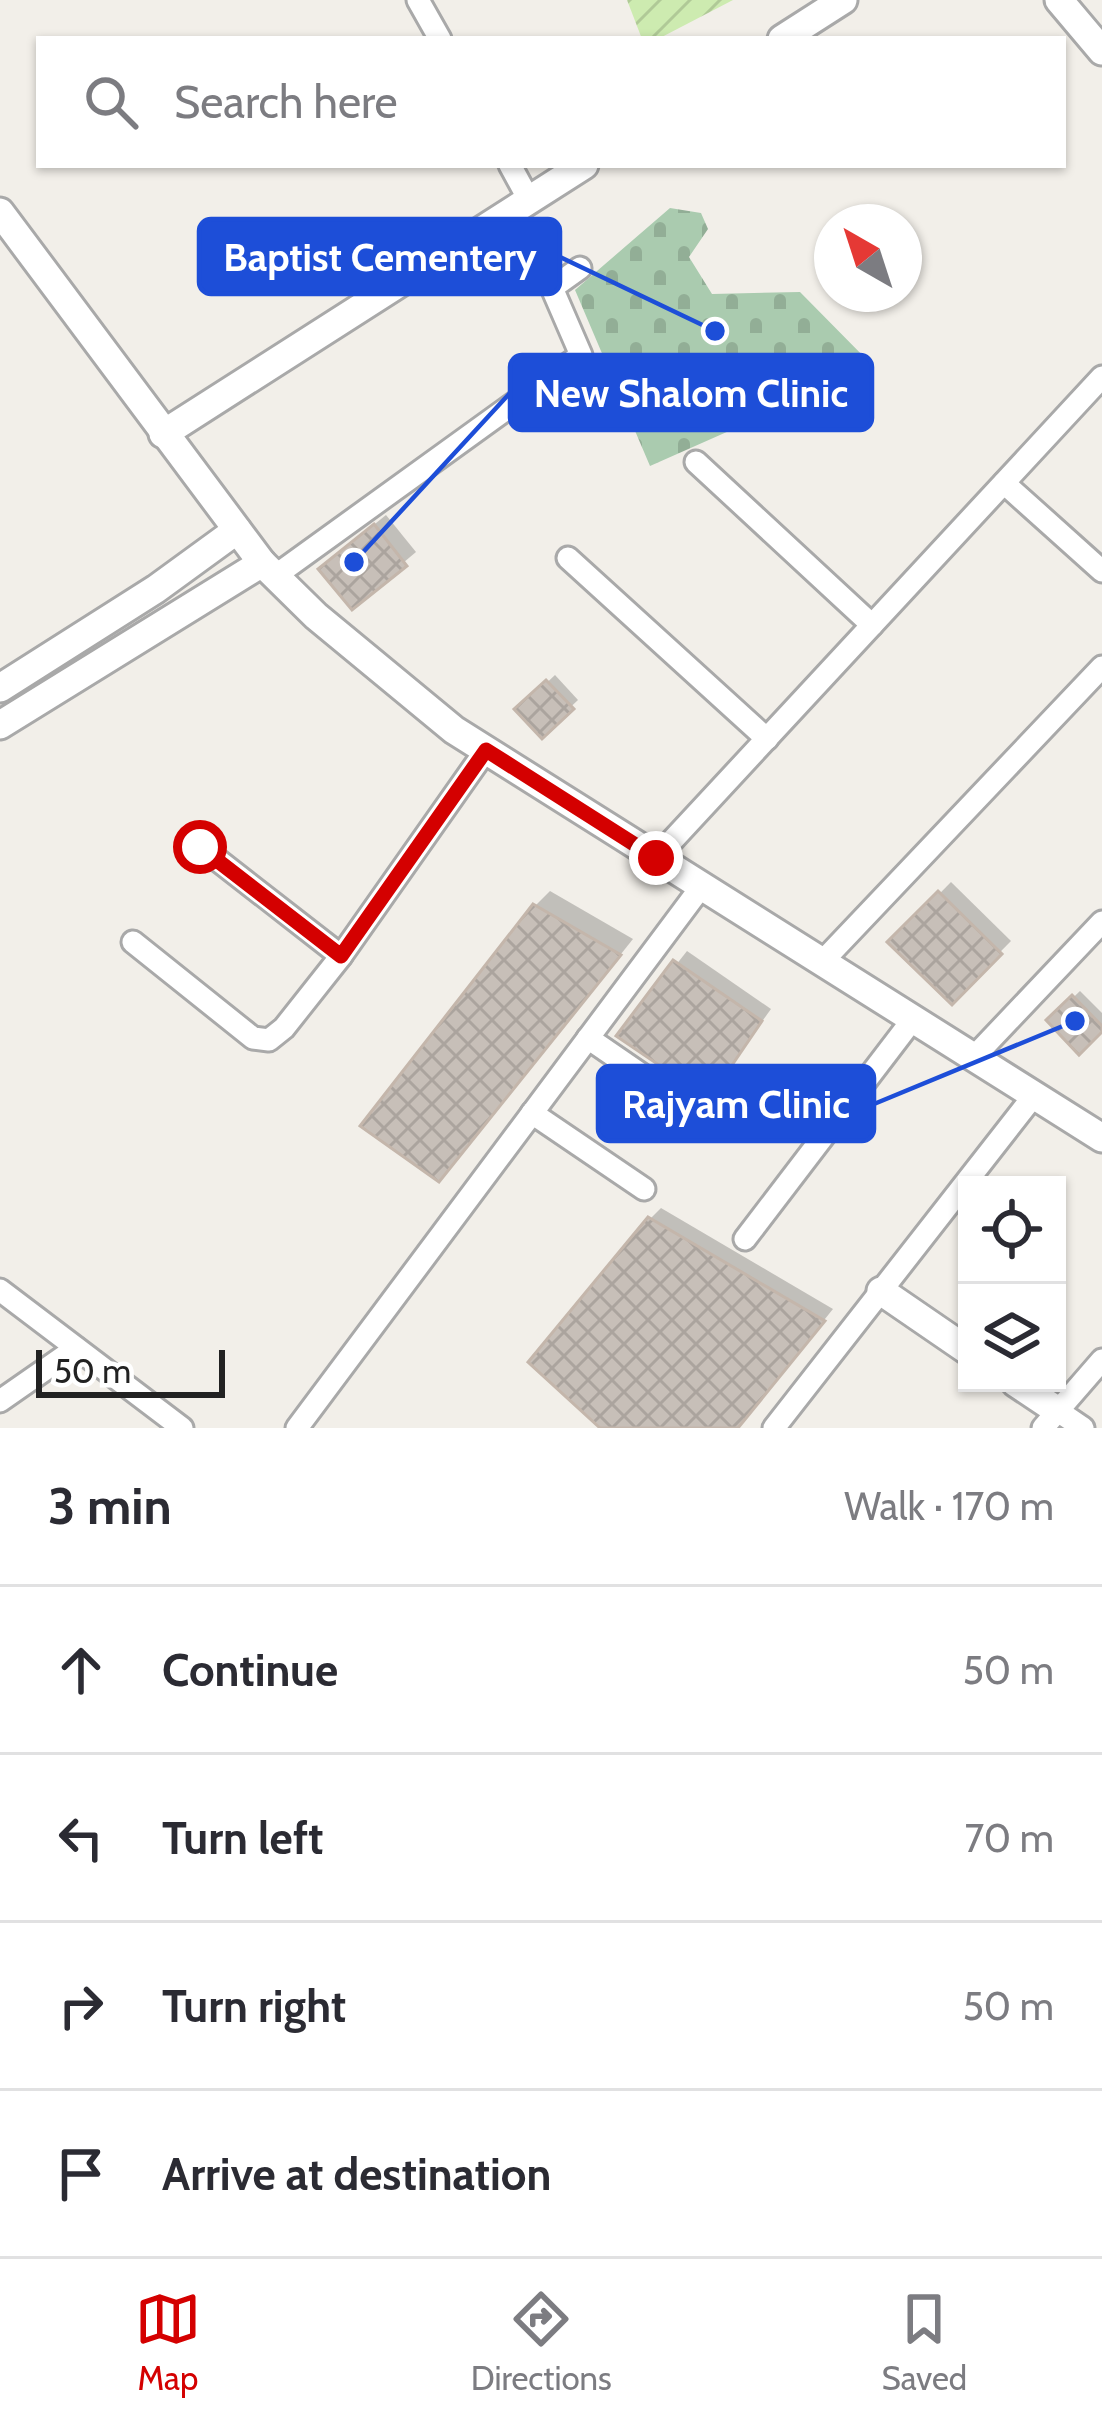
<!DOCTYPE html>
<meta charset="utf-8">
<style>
body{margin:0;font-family:Cabin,sans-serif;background:#f2f2f3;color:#2b2b33}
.controls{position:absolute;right:36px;bottom:36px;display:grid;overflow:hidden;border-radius:0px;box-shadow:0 3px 9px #0004}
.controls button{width:108px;height:108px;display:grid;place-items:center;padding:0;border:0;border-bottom:3px solid #e1e1e2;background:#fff;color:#2b2b33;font:60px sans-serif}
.compass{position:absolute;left:814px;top:204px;width:108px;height:108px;border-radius:50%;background:#fff;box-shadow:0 3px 9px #0004;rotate:321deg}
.scale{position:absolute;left:36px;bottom:30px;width:189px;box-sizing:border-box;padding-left:12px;border:6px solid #222;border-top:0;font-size:33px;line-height:42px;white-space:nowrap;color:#222;-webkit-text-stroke:9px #fff;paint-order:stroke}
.stop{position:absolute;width:36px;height:36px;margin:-27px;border:9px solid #d40000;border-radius:50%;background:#fff}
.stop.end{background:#d40000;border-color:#fff;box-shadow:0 3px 12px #0008}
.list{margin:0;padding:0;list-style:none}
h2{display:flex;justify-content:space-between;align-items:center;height:156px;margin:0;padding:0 48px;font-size:51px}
h2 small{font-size:39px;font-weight:400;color:#7c7c81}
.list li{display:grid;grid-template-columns:78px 1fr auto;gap:36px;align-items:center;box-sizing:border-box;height:168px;padding:0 48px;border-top:3px solid #e1e1e2}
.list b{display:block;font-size:45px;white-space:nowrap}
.list em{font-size:39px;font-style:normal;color:#7c7c81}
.icon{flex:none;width:66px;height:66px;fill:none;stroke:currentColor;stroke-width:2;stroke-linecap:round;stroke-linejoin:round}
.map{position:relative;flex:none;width:1102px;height:1428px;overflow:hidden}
.search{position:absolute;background:#fff;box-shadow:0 3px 9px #0004;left:36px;right:36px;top:36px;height:132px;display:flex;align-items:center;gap:30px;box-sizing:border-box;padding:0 42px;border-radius:0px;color:#7c7c81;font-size:45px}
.sheet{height:828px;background:#fff}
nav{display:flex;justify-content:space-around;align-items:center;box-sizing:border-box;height:168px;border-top:3px solid #e1e1e2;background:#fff;font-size:33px;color:#7c7c81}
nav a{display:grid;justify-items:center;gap:6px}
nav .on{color:#d40000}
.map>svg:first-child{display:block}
.cemetery{fill:url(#cemetery-stones)}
.garden{fill:url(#garden-furrows)}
.shadow{fill:#0003}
.building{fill:url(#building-cross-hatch);stroke:#c4b6ab;stroke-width:3}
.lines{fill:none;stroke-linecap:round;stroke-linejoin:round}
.minor-casing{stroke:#a9a9a9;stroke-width:27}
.tertiary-casing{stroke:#a9a9a9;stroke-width:33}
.minor{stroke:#fff;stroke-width:21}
.tertiary{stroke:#fff;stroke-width:27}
.route{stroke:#d40000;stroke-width:15}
.leader{fill:none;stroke:#1d4ed8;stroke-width:4.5}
.callout-dot{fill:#1d4ed8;stroke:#fff;stroke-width:4.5}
.callout{fill:#1d4ed8;stroke:#1d4ed8;stroke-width:4.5}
.callout-label{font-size:39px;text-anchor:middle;font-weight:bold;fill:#fff}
</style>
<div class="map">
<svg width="1102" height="1428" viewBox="0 0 1102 1428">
<defs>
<pattern id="cemetery-stones" width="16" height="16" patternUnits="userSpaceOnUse" patternTransform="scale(3)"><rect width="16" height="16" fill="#aacbaf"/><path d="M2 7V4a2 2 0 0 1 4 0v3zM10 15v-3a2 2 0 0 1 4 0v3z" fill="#92ae96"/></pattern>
<pattern id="garden-furrows" width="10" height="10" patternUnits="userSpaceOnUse" patternTransform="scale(3)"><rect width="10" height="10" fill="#cdebb0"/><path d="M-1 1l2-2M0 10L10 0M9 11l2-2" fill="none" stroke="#b0c997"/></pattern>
<pattern id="building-cross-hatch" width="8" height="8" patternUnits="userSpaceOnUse" patternTransform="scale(3)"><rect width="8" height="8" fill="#c7bfb8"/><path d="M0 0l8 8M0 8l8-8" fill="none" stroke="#aba49e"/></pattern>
</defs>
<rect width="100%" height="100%" fill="#f2efe9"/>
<path class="cemetery" d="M670,208L701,213L708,229L689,257L712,294L800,292L874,367L650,466L575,290Z"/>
<path class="garden" d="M627,0H733L658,39H642Z"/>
<g class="shadow">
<path d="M386,515L416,552L352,606L333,558Z"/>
<path d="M555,675L578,700L542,734L519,709Z"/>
<path d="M951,882L1011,941L952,1001L892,942Z"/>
<path d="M550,891L633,939L454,1163L535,906Z"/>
<path d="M687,951L771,1009L709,1095L620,1036Z"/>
<path d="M1080,991L1102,1013V1028L1050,1020Z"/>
<path d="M661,1208L833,1309L737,1428H604L650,1219Z"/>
</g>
<g class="building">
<path d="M374,524L407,566L352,610L318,569Z"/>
<path d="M546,680L574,709L542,739L514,709Z"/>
<path d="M938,891L1002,954L952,1005L887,942Z"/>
<path d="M533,904L621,955L439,1182L360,1126Z"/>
<path d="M673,960L762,1021L709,1099L616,1036Z"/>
<path d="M1072,995L1102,1026V1032L1079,1055L1046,1020Z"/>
<path d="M648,1217L825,1321L738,1428H600L528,1362Z"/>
</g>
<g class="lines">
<defs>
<g id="minor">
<path d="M418,0L440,39"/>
<path d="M510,165L529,200"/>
<path d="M696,462L872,625"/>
<path d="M1004,483L1102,571"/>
<path d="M568,558L767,739"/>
<path d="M275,576L581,355L552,288L580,268"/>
<path d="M201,847L341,956"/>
<path d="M656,858L1102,377"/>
<path d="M133,942L253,1038L269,1040L284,1028L341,956L486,750"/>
<path d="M821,963L1102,667"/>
<path d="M588,1038L712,1123"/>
<path d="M974,1057L1102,922"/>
<path d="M532,1113L644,1189"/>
<path d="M745,1239L913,1019"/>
<path d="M0,1290L182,1428"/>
<path d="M0,1401L76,1348"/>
<path d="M1058,1411L1083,1428"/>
<path d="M297,1428L701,887"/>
<path d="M774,1428L1035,1094"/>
<path d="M1043,1428L1102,1360"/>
</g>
<g id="tertiary">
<path d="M1059,0L1102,51"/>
<path d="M782,39L843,0"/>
<path d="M0,212L262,563L316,616L454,730L1102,1138"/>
<path d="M163,434L584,165"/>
<path d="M0,688L156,589L237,530"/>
<path d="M0,725L262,563"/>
<path d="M881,1291L967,1350"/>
<path d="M1016,1383L1058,1411"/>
</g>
</defs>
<use href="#minor" class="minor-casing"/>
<use href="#tertiary" class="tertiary-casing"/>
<use href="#minor" class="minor"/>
<use href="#tertiary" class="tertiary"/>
</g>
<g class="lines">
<path class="route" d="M200,847L341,956L486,750L656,858"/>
</g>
<path class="leader" d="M715 331L560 257M354 562L510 393M1075 1021L874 1104"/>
<g class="callout-dot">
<circle cx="715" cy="331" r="12"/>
<circle cx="354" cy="562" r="12"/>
<circle cx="1075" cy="1021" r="12"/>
</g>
<g class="callout">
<rect x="199" y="219" width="361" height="75" rx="12"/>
<rect x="510" y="355" width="362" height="75" rx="12"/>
<rect x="598" y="1066" width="276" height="75" rx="12"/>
</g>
<g class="callout-label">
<text x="380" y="271">Baptist Cementery</text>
<text x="691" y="407">New Shalom Clinic</text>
<text x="736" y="1118">Rajyam Clinic</text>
</g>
</svg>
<div class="controls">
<button><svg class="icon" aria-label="locate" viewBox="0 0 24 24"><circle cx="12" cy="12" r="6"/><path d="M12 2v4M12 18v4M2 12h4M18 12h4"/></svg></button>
<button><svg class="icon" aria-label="layers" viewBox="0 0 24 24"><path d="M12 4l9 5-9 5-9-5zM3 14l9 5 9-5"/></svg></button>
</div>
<svg class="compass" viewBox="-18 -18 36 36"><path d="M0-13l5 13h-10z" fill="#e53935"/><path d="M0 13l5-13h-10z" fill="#7c7c81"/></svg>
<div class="scale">50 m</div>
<div class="stop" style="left:200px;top:847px"></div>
<div class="stop end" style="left:656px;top:858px"></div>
<div class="search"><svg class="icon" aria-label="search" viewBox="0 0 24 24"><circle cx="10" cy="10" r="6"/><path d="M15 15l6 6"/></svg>Search here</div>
</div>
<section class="sheet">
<h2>3 min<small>Walk · 170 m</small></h2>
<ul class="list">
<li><svg class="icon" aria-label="ahead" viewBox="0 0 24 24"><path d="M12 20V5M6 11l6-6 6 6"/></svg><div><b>Continue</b></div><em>50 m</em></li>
<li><svg class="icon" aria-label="left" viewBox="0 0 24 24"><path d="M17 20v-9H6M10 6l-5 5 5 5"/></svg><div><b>Turn left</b></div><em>70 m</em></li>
<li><svg class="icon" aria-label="right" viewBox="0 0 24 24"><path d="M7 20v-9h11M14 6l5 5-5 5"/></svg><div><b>Turn right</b></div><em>50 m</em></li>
<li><svg class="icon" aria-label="arrive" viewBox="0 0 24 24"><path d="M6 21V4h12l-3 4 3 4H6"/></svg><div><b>Arrive at destination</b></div></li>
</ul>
</section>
<nav>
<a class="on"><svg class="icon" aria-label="map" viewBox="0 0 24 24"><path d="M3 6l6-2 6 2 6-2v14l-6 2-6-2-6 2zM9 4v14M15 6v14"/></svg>Map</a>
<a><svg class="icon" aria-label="directions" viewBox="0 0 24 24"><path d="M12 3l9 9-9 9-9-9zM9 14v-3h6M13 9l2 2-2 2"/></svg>Directions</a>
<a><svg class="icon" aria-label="saved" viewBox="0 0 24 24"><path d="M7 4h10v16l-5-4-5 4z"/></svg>Saved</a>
</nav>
